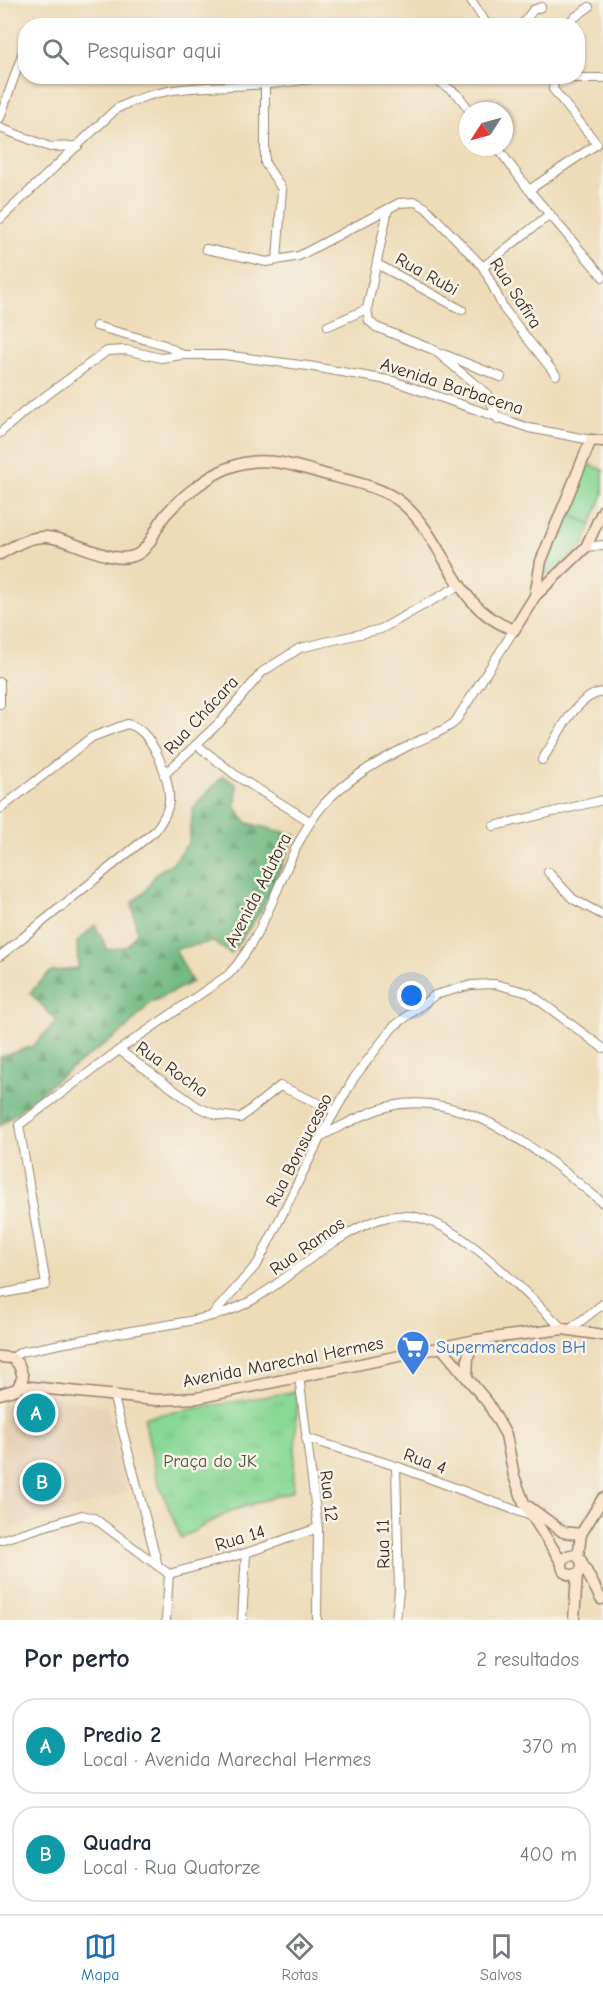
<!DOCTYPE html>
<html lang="pt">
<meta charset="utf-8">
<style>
body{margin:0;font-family:"Comic Neue",sans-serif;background:#f2f2f3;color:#1f2937}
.compass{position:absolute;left:459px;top:102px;width:54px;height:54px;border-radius:50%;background:#fff;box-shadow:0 2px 4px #0004;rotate:234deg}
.you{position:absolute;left:412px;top:996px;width:21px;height:21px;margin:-15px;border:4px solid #fff;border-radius:50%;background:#1a73e8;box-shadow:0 0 0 9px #1a73e833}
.badge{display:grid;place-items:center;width:39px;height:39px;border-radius:50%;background:#1f6fb2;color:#fff;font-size:20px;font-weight:700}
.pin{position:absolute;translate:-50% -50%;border:3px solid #fff;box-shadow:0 2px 6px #0006}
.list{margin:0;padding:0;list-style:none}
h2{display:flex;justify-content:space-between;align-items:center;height:78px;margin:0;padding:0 24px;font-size:26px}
h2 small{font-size:20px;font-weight:400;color:#747a83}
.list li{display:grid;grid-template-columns:39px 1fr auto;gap:18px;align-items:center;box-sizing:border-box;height:96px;margin:0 12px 12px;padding:0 12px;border:2px solid #e0e1e3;border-radius:24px}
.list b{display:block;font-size:22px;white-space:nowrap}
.list p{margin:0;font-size:20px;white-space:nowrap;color:#747a83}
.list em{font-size:20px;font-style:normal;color:#747a83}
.icon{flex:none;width:33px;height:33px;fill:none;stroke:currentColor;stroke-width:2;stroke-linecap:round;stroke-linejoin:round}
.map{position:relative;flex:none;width:603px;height:1620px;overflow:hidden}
.search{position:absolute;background:#fff;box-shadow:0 2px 4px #0004;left:18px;right:18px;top:18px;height:66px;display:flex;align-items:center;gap:15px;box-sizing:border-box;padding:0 21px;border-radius:24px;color:#747a83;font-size:22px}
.sheet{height:294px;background:#fff}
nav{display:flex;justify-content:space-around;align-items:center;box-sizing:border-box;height:84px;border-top:2px solid #e0e1e3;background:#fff;font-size:16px;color:#747a83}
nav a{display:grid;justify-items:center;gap:3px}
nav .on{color:#1f6fb2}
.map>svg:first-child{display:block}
.built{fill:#e7d0b5}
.forest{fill:url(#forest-firs);stroke:#54714e;stroke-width:1.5}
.park{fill:url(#park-tufts);stroke:#62815a;stroke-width:1.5}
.garden{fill:#89d896;stroke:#62815a;stroke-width:1.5}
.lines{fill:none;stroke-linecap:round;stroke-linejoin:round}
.street-casing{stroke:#94836c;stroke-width:10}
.secondary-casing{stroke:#94836c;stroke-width:13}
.street{stroke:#fff;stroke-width:8}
.secondary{stroke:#fbe5cf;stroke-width:10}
.labels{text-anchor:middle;stroke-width:5;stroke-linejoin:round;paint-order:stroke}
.street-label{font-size:18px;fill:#3b2a1e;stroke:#f7f3e8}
.shop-label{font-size:18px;fill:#366cbe;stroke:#f7f3e8;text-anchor:start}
.park-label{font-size:18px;fill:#4e563c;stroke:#f7f3e8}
</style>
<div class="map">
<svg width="603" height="1620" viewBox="0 0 603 1620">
<defs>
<pattern id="forest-firs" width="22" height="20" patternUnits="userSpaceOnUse" patternTransform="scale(1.5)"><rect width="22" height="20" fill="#6eb87f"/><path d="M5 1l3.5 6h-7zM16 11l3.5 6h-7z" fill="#5c9667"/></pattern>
<pattern id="park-tufts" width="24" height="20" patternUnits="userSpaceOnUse" patternTransform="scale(1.5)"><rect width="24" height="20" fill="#89d896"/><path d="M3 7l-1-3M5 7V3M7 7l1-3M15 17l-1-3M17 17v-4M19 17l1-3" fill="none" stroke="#77ba81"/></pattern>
</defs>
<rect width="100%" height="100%" fill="#f7f3e8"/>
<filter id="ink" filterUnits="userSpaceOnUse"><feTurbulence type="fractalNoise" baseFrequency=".0167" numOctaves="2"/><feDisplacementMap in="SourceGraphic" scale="12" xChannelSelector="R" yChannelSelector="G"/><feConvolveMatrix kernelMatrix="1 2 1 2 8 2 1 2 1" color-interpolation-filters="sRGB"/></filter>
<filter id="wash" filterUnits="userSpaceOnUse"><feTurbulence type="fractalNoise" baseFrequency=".008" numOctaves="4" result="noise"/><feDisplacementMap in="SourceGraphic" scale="24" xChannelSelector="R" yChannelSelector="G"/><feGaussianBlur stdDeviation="1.35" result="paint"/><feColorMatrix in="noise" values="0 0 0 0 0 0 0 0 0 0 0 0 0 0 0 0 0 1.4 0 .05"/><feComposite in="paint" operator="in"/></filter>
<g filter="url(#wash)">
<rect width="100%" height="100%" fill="#eedcb9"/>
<path class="built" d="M55,1397L107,1406L126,1493L10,1528L0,1487V1449L3,1448L0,1405Z"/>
<path class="forest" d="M223,776L237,785L236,808L247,823L296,835L261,911L231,954L213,942L175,949L192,982L150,1003L125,1030L62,1075L0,1126V1057L33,1046L57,1021L30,993L50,972L78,968L77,942L95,925L108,950L127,946L137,932L132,903L146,890L156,873L174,862L189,842L193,808Z"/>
<g class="park">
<path d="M568,514L591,524L584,544L548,577L547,567Z"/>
<path d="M298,1391L293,1491L231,1511L181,1538L156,1477L144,1417Z"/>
</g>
<path class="garden" d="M588,464L603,470V494L591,524L568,514Z"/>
</g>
<g filter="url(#ink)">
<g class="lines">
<defs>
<g id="street">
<path d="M471,0L488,26"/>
<path d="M521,26L533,10L541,7"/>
<path d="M563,26L589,7"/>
<path d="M431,76L458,95L470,111"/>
<path d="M265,84V163L282,189L277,260"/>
<path d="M0,118L26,43"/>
<path d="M0,128L50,147L78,146"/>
<path d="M497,147L529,190L603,277"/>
<path d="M529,190L597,144L553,89L554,81L560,78H603"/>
<path d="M388,209L367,309L369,321L376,327L434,350L487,394L498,419"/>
<path d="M0,219L116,109C165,82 212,89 266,84C287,83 309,79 330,76"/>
<path d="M206,249L267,262L299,256L399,203L416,202L426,208L483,267L504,309L556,375"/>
<path d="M377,264L462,310"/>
<path d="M483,267L550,214"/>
<path d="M96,326L165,345L181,354"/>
<path d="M328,326L367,309"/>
<path d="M443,354L501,377"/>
<path d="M0,433L25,411L107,351L126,350L161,358L182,355H224L308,366L393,381L529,428L591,440"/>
<path d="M586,547L603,545"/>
<path d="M0,682V704"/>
<path d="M197,745L238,777L311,822"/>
<path d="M542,760C557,738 575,695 603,692"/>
<path d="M164,775L221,721L262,672L300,648L381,629L460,585"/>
<path d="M0,809L92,737L127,724C152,728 171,779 169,802C168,813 161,823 155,831L0,956"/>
<path d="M494,826L603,800"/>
<path d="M548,872L573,899L603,915"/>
<path d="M119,1050L198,1107L217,1115L240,1118L280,1086L335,1111"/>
<path d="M321,1136C347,1124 374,1107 402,1104C476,1095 550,1160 603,1203"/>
<path d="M0,1294L46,1285L19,1125L119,1050L228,975C274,927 282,852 324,804C348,778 379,761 410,745C425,737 442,733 455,722L514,630"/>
<path d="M212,1315L258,1263L321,1136L354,1078L393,1027L435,995L471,985L495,984L529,993L603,1048"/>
<path d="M569,1330L603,1304"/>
<path d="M12,1358L21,1352C60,1344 99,1336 137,1330C174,1323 214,1320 247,1303C280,1286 305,1259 336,1241C354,1230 374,1218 395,1216C452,1209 523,1292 563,1329"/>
<path d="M299,1376L318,1528L317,1620"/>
<path d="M113,1394L158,1566L169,1574L166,1620"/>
<path d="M306,1438L396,1466L531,1516"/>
<path d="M0,1540L82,1515L94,1518L158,1566"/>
<path d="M169,1574L246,1553L318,1528"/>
<path d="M242,1620L246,1553"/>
<path d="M396,1620L399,1591L396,1466"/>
</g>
<g id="secondary">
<path d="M0,554C14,546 29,536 46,537C73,538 114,568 138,554C152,546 156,525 166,514C182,496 207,477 228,468C258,455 287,463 317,472C343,480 380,485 402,503C448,542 451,607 514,630L535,596L586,547L603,510"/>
<path d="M535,596L541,561L591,440L603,441"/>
<path d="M443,1349L488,1403L506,1435L514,1476L524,1503L562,1563"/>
<path d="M0,1357L12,1358L19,1365L23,1377L17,1389L0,1394"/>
<path d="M467,1378L468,1356L476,1340"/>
<path d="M21,1386L156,1400L197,1398L476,1340L563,1329L603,1335"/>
<path d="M529,1507L563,1532L581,1534"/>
<circle cx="572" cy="1565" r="10"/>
<path d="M578,1557L581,1534L603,1498"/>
<path d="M580,1559L601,1599"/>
<path d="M574,1620L577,1574"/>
</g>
</defs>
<use href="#street" class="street-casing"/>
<use href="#secondary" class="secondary-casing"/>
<use href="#street" class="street"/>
<use href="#secondary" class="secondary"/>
</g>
</g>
<defs>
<symbol id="supermarket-pin" viewBox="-11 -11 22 30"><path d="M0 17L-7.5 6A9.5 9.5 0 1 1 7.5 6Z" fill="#3f7fe0" stroke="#f7f3e8"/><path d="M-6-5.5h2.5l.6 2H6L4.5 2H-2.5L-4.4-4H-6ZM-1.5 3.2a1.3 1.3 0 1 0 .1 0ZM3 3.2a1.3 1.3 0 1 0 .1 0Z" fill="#fff"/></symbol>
</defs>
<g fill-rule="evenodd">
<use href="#supermarket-pin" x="394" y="1328" width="38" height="52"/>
</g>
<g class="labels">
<g class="street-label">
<text transform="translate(427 274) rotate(29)" y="6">Rua Rubi</text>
<text transform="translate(516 293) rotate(57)" y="6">Rua Safira</text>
<text transform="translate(452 386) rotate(18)" y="6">Avenida Barbacena</text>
<text transform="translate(201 715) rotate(-47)" y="6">Rua Chácara</text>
<text transform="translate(258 890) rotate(-63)" y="6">Avenida Adutora</text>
<text transform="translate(172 1069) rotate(35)" y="6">Rua Rocha</text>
<text transform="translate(299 1150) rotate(-63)" y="6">Rua Bonsucesso</text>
<text transform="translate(307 1246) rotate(-35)" y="6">Rua Ramos</text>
<text transform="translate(283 1362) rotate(-11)" y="6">Avenida Marechal Hermes</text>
<text transform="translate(425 1461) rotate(20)" y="6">Rua 4</text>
<text transform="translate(329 1496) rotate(83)" y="6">Rua 12</text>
<text transform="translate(240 1538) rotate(-17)" y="6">Rua 14</text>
<text transform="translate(383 1544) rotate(-91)" y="6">Rua 11</text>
</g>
<g class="shop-label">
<text x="436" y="1353">Supermercados BH</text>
</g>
<g class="park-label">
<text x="210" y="1467">Praça do JK</text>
</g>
</g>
</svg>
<svg class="compass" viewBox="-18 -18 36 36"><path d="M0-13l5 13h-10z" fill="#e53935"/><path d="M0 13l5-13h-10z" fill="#747a83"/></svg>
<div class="you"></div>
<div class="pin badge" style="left:36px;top:1413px;background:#0f9aa8">A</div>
<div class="pin badge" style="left:42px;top:1482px;background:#0f9aa8">B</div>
<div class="search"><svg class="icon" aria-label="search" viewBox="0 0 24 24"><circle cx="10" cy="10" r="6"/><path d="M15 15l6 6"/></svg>Pesquisar aqui</div>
</div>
<section class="sheet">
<h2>Por perto<small>2 resultados</small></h2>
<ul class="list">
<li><span class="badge" style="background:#0f9aa8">A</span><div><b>Predio 2</b><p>Local · Avenida Marechal Hermes</p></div><em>370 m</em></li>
<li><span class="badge" style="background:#0f9aa8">B</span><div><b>Quadra</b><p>Local · Rua Quatorze</p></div><em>400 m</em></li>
</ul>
</section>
<nav>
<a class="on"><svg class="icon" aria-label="map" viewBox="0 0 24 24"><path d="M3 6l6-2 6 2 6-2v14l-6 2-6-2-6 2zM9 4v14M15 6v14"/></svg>Mapa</a>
<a><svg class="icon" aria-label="directions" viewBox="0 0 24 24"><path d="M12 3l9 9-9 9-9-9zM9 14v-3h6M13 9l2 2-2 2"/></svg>Rotas</a>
<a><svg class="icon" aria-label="saved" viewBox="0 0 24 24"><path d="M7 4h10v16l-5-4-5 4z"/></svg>Salvos</a>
</nav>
